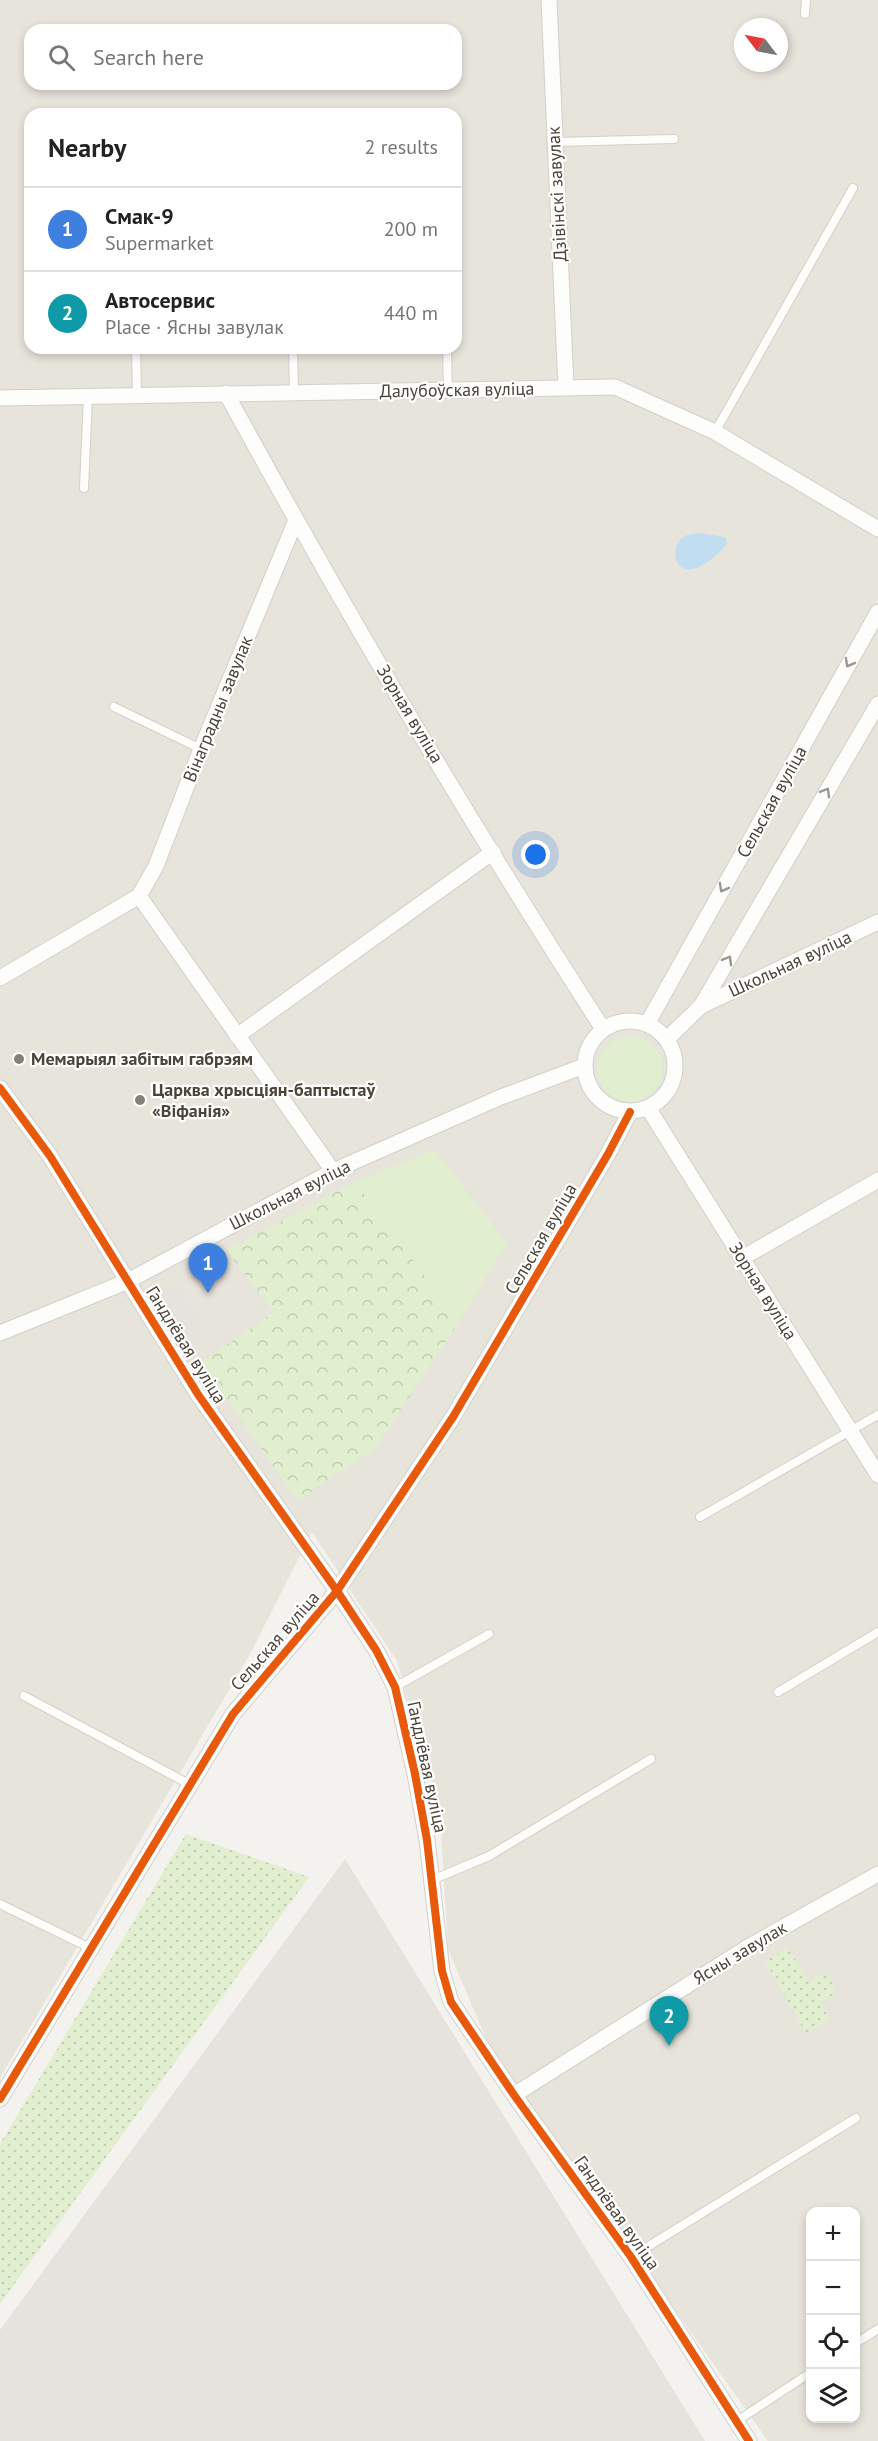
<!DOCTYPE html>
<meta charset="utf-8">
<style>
body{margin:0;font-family:"PT Sans",sans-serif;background:#f6f6f6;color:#222}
.controls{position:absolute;right:18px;bottom:18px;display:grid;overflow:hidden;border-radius:12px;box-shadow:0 3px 9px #0003}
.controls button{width:54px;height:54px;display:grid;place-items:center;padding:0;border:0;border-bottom:2px solid #e0e0e0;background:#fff;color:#222;font:30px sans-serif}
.compass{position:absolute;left:734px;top:18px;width:54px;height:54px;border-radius:50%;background:#fff;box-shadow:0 3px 9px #0003;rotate:302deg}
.you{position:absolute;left:536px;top:855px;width:21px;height:21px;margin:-15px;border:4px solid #fff;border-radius:50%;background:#1a73e8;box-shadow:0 0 0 9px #1a73e833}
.badge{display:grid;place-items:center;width:39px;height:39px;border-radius:50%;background:#868178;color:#fff;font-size:20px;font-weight:700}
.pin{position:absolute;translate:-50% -50px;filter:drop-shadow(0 2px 3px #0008)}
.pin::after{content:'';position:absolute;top:32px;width:21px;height:18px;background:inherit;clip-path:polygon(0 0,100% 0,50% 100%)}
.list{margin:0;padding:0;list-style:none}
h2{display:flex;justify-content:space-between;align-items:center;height:78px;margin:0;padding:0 24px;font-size:26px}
h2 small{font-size:20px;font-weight:400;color:#767676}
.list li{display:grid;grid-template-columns:39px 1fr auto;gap:18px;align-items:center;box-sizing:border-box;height:84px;padding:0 24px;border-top:2px solid #e0e0e0}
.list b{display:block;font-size:22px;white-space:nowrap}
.list p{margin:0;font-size:20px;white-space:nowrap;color:#767676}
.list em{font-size:20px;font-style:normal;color:#767676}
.icon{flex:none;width:33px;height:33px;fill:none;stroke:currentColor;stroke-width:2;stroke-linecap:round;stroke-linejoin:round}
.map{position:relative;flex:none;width:878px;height:2441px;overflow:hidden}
.search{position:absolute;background:#fff;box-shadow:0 3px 9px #0003;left:24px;top:24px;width:438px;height:66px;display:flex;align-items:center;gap:15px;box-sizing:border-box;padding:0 21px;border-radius:18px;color:#767676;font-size:22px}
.panel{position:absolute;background:#fff;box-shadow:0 3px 9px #0003;left:24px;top:108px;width:438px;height:246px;border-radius:18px}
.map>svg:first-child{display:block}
.residential{fill:#e7e4dc;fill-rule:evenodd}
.industrial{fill:#e6e2de}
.green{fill:#e1eecf}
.forest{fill:url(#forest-crowns)}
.garden{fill:url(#garden-dots)}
.parking{fill:#e6e3df}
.water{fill:#c0ddf1}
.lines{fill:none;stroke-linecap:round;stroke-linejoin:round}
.service-casing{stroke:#d2d0cb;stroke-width:10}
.minor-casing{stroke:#d2d0cb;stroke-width:17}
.service{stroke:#fdfdfc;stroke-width:8}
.minor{stroke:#fdfdfc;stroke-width:15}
.cycleway-casing{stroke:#fff;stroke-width:11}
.cycleway{stroke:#e8590c;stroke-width:8}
.oneway{stroke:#9b9791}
.poi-dot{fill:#868178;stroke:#fff;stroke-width:2}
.labels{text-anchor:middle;stroke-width:4.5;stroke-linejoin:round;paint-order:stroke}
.street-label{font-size:18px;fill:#4b4439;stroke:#fff}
.poi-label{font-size:18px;font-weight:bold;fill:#4b4439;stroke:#fff;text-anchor:start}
</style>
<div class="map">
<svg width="878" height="2441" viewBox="0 0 878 2441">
<defs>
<pattern id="forest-crowns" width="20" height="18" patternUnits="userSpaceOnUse" patternTransform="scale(1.5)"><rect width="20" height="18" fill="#e1eecf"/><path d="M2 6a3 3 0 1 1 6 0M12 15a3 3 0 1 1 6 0" fill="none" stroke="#c3cdb2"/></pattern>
<pattern id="garden-dots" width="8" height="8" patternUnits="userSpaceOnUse" patternTransform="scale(1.5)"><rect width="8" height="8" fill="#e1eecf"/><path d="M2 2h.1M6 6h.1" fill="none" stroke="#c3cdb2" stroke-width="1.8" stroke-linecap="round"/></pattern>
</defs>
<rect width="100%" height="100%" fill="#f4f2ee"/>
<path class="residential" d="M0,0H878V2441H768L490,2048L448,1949L440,1812L397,1661L312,1532L249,1656L0,2078ZM743,27H779V63H743ZM30,30H456V84H30ZM30,114H456V348H30ZM810,2212H856V2418H810Z"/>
<path class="industrial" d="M345,1859L705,2441H0V2330Z"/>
<g class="green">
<circle cx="630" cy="1069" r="33"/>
<path d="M435,1150L507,1243L459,1322L355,1182Z"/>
</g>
<path class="forest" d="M355,1182L459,1322L374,1450L297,1501L202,1362L274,1312L226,1250Z"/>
<g class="garden">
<path d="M186,1834L309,1877L0,2304V2144Z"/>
<path d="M788,1947L809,1982L826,1972L837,1992L821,2003L830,2019L806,2034L765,1961Z"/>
</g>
<path class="parking" d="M132,1281L176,1290L200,1325L185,1367Z"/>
<path class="water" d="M699,533L725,537L727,543C721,553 696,575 683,568C671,562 674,542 685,536C689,534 695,534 699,533Z"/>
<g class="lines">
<defs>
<g id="service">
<path d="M805,14L806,0"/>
<path d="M555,142L674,139"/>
<path d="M136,348L137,395"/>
<path d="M293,348L294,392"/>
<path d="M447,348L448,391"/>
<path d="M715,432L853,188"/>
<path d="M84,488L88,396"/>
<path d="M114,707L201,749"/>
<path d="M700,1517L878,1415"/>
<path d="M395,1687L489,1634"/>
<path d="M778,1692L878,1632"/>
<path d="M24,1696L189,1784"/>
<path d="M432,1880L489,1856L651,1759"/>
<path d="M0,1904L90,1948"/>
<path d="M631,2257L856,2118"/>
<path d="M856,2343L878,2329"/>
<path d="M737,2421L810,2373"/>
</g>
<g id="minor">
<path d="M549,0L566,388"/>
<path d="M226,393C344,609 469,822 603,1029"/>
<path d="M0,398L615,387L715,432L878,529"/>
<path d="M139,896L333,1171"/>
<path d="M0,978L139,896L156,866L201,749L296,520"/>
<path d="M701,1006L878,922"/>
<circle cx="630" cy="1066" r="45"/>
<path d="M647,1024L878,612"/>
<path d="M237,1036L493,852"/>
<path d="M667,1039L701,1006L878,704"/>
<path d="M0,1088L50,1156L199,1396L337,1591L376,1650L395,1687L415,1774L427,1840L442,1971L451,2002L514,2095L631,2257L749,2441"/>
<path d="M648,1108L878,1475"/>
<path d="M742,1258L878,1180"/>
<path d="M0,1333L128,1281L333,1171L501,1097L584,1066"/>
<path d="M514,2095L748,1947L878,1874"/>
<path d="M0,2099L233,1714L337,1591L453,1417L608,1154L630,1112"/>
</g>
</defs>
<use href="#service" class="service-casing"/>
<use href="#minor" class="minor-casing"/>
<use href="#service" class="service"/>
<use href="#minor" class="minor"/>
<defs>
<g id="cycleway">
<path d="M0,1088L50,1156L199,1396L337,1591L376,1650L395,1687L415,1774L427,1840L442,1971L451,2002L514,2095L631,2257L749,2441"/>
<path d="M0,2099L233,1714L337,1591L453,1417L608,1154L630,1112"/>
</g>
</defs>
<use href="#cycleway" class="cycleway-casing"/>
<use href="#cycleway" class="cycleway"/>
</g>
<defs><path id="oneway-chevron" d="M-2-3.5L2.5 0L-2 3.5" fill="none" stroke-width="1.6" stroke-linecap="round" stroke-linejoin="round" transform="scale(1.5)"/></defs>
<g class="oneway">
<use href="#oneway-chevron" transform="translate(849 663) rotate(119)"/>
<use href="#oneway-chevron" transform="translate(826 792) rotate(-60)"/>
<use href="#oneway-chevron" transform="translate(723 888) rotate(119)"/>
<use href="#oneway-chevron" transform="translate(728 960) rotate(-60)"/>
</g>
<g class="poi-dot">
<circle cx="19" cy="1059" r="6"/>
<circle cx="140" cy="1100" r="6"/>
</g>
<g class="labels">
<g class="street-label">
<text transform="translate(557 194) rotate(-93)" y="6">Дзівінскі завулак</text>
<text transform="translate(457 390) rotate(-1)" y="6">Далубоўская вуліца</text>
<text transform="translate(218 709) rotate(-68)" y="6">Вінаградны завулак</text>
<text transform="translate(410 714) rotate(59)" y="6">Зорная вуліца</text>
<text transform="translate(772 802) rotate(-61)" y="6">Сельская вуліца</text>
<text transform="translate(790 964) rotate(-25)" y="6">Школьная вуліца</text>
<text transform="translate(290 1195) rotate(-27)" y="6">Школьная вуліца</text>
<text transform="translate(541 1239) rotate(-60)" y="6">Сельская вуліца</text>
<text transform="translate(763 1291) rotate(58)" y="6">Зорная вуліца</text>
<text transform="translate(186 1345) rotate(58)" y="6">Гандлёвая вуліца</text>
<text transform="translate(275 1641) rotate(-49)" y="6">Сельская вуліца</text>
<text transform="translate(427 1767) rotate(78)" y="6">Гандлёвая вуліца</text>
<text transform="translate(740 1953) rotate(-31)" y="6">Ясны завулак</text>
<text transform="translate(617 2213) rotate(55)" y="6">Гандлёвая вуліца</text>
</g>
<g class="poi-label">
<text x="31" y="1065">Мемарыял забітым габрэям</text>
<text x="152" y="1096">Царква хрысціян-баптыстаў<tspan x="152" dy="21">«Віфанія»</tspan></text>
</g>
</g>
</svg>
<div class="controls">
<button>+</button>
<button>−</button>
<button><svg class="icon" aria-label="locate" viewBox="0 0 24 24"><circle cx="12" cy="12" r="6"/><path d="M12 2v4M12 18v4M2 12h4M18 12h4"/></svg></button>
<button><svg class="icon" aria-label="layers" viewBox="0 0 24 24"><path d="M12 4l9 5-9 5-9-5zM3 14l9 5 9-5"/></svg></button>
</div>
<svg class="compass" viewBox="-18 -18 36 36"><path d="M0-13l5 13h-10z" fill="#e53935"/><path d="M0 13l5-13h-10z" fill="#767676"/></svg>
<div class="you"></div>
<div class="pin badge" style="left:208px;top:1293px;background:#3f7fe0">1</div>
<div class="pin badge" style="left:669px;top:2046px;background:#0f9aa8">2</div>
<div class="search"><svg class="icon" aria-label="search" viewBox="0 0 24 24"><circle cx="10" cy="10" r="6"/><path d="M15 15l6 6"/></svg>Search here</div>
<section class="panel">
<h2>Nearby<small>2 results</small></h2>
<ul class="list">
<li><span class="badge" style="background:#3f7fe0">1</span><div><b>Смак-9</b><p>Supermarket</p></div><em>200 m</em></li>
<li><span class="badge" style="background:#0f9aa8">2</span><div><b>Автосервис</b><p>Place · Ясны завулак</p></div><em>440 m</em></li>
</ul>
</section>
</div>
